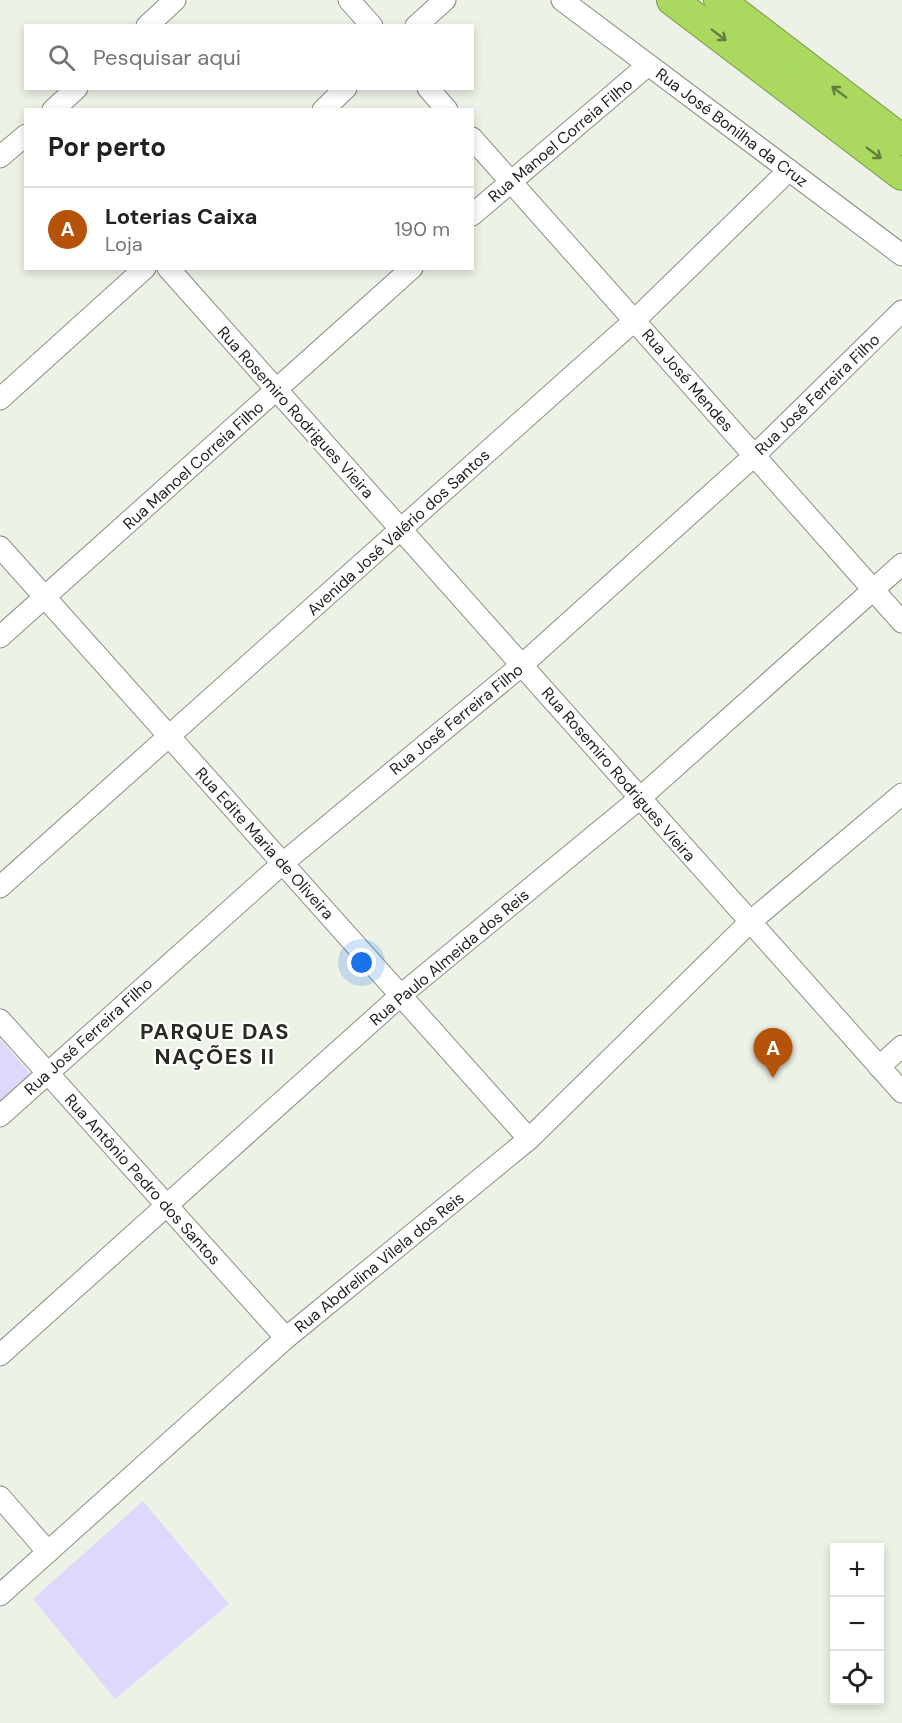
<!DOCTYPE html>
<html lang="pt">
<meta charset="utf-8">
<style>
body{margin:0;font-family:"DM Sans",sans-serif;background:#f2f2f2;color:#202124}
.controls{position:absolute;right:18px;bottom:18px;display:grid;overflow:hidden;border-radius:0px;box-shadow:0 3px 9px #0003}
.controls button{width:54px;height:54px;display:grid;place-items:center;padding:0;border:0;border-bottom:2px solid #e0e0e0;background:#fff;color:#202124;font:30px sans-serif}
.you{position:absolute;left:362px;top:963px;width:21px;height:21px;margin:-15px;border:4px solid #fff;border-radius:50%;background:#1a73e8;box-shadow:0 0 0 9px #1a73e833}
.badge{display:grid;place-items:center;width:39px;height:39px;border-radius:50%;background:#b45309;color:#fff;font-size:20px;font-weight:700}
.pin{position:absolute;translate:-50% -50px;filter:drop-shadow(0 2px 3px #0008)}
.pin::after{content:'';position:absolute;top:32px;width:21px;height:18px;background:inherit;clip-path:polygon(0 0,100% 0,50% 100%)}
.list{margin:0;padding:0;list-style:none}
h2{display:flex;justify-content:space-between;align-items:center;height:78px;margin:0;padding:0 24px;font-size:26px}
h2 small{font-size:20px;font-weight:400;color:#757577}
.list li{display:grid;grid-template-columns:39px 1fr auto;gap:18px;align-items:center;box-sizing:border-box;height:84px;padding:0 24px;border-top:2px solid #e0e0e0}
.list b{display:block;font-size:22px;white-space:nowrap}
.list p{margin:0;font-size:20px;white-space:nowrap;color:#757577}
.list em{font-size:20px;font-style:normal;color:#757577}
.icon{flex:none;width:33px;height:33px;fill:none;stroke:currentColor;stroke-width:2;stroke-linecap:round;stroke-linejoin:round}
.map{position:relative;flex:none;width:902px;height:1723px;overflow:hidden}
.search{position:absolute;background:#fff;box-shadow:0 3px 9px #0003;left:24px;top:24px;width:450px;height:66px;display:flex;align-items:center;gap:15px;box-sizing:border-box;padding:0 21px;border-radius:0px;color:#757577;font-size:22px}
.panel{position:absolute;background:#fff;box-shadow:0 3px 9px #0003;left:24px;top:108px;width:450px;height:162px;border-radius:0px}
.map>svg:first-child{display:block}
.green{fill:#dfd8fd}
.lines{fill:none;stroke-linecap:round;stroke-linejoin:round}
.minor-casing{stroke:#8c9086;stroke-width:23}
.highway-casing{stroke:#7a9948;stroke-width:32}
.minor{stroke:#fff;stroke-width:21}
.highway{stroke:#abd95f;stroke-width:30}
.oneway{stroke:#657d3e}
.labels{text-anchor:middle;stroke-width:4.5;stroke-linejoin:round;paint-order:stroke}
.street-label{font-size:16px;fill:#1f211d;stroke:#fff}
.district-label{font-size:22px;font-weight:bold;letter-spacing:1.5px;fill:#282b23;stroke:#fff}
</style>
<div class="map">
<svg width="902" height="1723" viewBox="0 0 902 1723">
<rect width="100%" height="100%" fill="#edf2e7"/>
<g class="green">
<path d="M0,1039L29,1072L30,1079L0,1107Z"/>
<path d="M143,1501L229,1604L115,1699L33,1599Z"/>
</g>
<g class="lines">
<defs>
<g id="minor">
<path d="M349,0L372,26"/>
<path d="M562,0L902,255"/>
<path d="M147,26L175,0"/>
<path d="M416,26L445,0"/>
<path d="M428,88L447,110"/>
<path d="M53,110L77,88"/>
<path d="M323,110L346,88"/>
<path d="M472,138L902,622"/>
<path d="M0,157L26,135"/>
<path d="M472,215L648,65"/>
<path d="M168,268L902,1092"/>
<path d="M0,399L145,268"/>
<path d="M0,547L529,1139"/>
<path d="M0,637L412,268"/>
<path d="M0,887L635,320L789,170"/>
<path d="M0,1020L286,1338"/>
<path d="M879,1067L902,1046"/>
<path d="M0,1116L283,863L522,665L755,455L902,311"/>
<path d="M0,1355L401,995L640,798L902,564"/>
<path d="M0,1497L48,1552"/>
<path d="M0,1595L286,1338L529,1139L750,922L902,794"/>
</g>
<g id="highway">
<path d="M672,0L902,175"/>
<path d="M719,0L902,140"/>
</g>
</defs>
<use href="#minor" class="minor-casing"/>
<use href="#highway" class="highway-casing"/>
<use href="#minor" class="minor"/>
<use href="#highway" class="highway"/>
</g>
<defs><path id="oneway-shaft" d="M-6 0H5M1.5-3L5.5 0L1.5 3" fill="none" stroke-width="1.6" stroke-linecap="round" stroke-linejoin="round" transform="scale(1.5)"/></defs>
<g class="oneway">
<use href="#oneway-shaft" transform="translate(719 35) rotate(37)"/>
<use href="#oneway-shaft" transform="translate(839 92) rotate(-143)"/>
<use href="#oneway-shaft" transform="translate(874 153) rotate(37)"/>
</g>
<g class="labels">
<g class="street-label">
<text transform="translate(732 127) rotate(37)" y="6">Rua José Bonilha da Cruz</text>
<text transform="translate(560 140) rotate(-40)" y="6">Rua Manoel Correia Filho</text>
<text transform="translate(688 380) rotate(49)" y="6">Rua José Mendes</text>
<text transform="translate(817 394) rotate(-44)" y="6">Rua José Ferreira Filho</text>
<text transform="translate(296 412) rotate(48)" y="6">Rua Rosemiro Rodrigues Vieira</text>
<text transform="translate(193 465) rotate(-42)" y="6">Rua Manoel Correia Filho</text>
<text transform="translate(398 532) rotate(-42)" y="6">Avenida José Valério dos Santos</text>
<text transform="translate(456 719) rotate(-39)" y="6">Rua José Ferreira Filho</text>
<text transform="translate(619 774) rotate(49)" y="6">Rua Rosemiro Rodrigues Vieira</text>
<text transform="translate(265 843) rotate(48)" y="6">Rua Edite Maria de Oliveira</text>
<text transform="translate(449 957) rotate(-40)" y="6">Rua Paulo Almeida dos Reis</text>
<text transform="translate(88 1036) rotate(-42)" y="6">Rua José Ferreira Filho</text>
<text transform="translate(143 1179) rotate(48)" y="6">Rua Antônio Pedro dos Santos</text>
<text transform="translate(379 1262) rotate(-39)" y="6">Rua Abdrelina Vilela dos Reis</text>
</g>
<g class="district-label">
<text x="215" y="1039">PARQUE DAS<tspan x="215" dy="25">NAÇÕES II</tspan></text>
</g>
</g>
</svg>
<div class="controls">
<button>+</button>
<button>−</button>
<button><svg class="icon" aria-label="locate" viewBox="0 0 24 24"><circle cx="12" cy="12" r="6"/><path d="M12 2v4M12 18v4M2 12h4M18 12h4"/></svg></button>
</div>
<div class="you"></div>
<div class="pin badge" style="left:773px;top:1078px">A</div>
<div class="search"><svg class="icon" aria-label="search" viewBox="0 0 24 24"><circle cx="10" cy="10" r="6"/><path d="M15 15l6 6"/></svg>Pesquisar aqui</div>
<section class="panel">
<h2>Por perto<small></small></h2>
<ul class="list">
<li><span class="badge">A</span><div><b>Loterias Caixa</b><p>Loja</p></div><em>190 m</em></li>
</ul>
</section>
</div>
